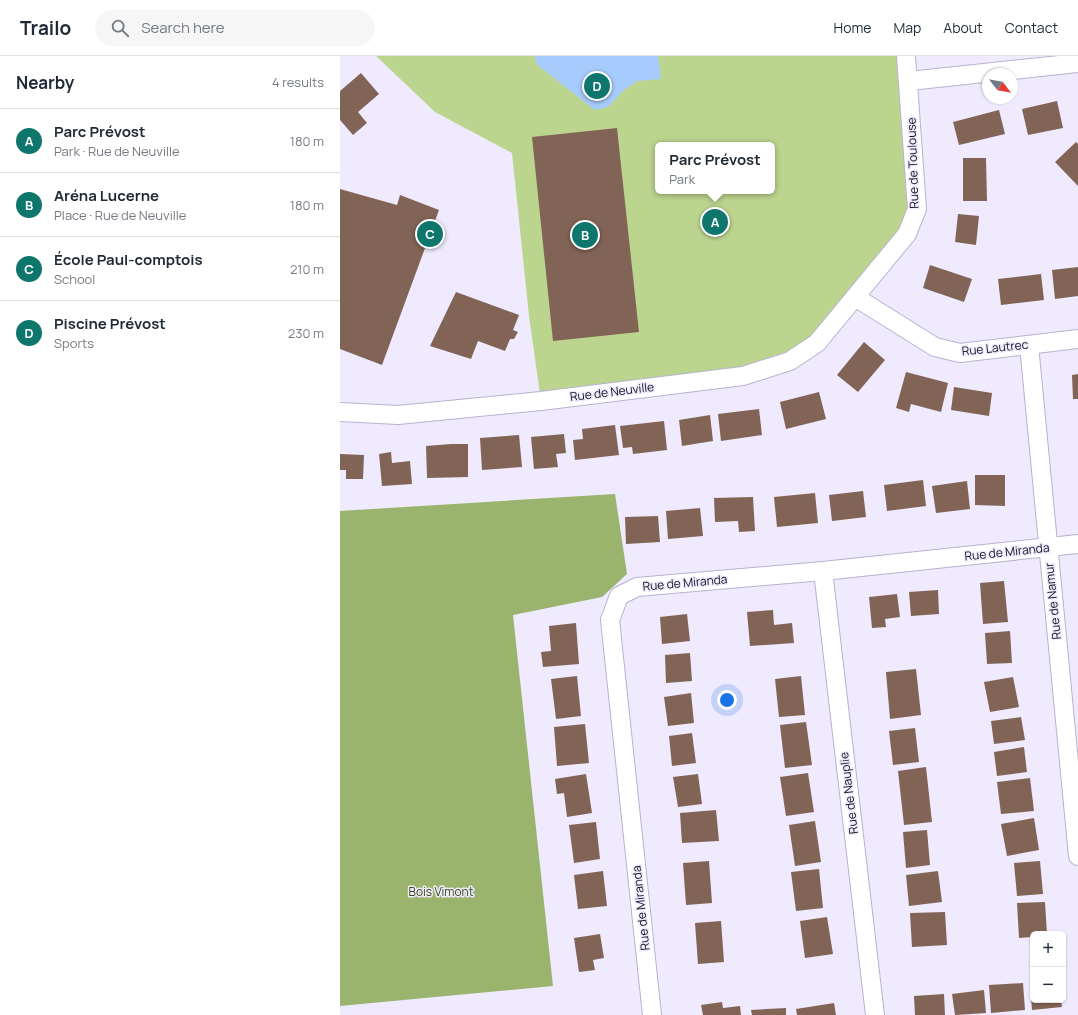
<!DOCTYPE html>
<meta charset="utf-8">
<style>
body{margin:0;font-family:Manrope,sans-serif;background:#f6f6f7;color:#1f2937}
.controls{position:absolute;right:12px;bottom:12px;display:grid;overflow:hidden;border-radius:6px;box-shadow:0 1px 3px #0004}
.controls button{width:36px;height:36px;display:grid;place-items:center;padding:0;border:0;border-bottom:1px solid #e0e1e3;background:#fff;color:#1f2937;font:20px sans-serif}
.compass{position:absolute;left:642px;top:12px;width:36px;height:36px;border-radius:50%;background:#fff;box-shadow:0 1px 3px #0004;rotate:121deg}
.you{position:absolute;left:387px;top:644px;width:14px;height:14px;margin:-10px;border:3px solid #fff;border-radius:50%;background:#1a73e8;box-shadow:0 0 0 6px #1a73e833}
.badge{display:grid;place-items:center;width:26px;height:26px;border-radius:50%;background:#0f766e;color:#fff;font-size:13px;font-weight:700}
.pin{position:absolute;translate:-50% -50%;border:2px solid #fff;box-shadow:0 1px 4px #0006}
.popup{position:absolute;left:315px;top:86px;width:120px;height:52px;box-sizing:border-box;display:grid;place-content:center;border-radius:6px;background:#fff;filter:drop-shadow(0 1px 3px #0005);font-size:13px;white-space:nowrap;color:#747a83}
.popup b{font-size:15px;color:#1f2937}
.popup::after{content:'';position:absolute;left:50%;top:100%;margin-left:-8px;border:8px solid transparent;border-top-color:#fff}
.list{margin:0;padding:0;list-style:none}
h2{display:flex;justify-content:space-between;align-items:center;height:52px;margin:0;padding:0 16px;font-size:17px}
h2 small{font-size:13px;font-weight:400;color:#747a83}
.list li{display:grid;grid-template-columns:26px 1fr auto;gap:12px;align-items:center;box-sizing:border-box;height:64px;padding:0 16px;border-top:1px solid #e0e1e3}
.list b{display:block;font-size:15px;white-space:nowrap}
.list p{margin:0;font-size:13px;white-space:nowrap;color:#747a83}
.list em{font-size:13px;font-style:normal;color:#747a83}
.icon{flex:none;width:22px;height:22px;fill:none;stroke:currentColor;stroke-width:2;stroke-linecap:round;stroke-linejoin:round}
.map{position:relative;flex:none;width:738px;height:959px;overflow:hidden}
header{display:flex;align-items:center;gap:24px;box-sizing:border-box;height:56px;padding:0 20px;background:#fff;border-bottom:1px solid #e0e1e3}
header strong{font-size:19px}
nav{display:flex;gap:22px;margin-inline-start:auto;font-size:14px}
.search{width:280px;height:36px;background:#f6f6f7;display:flex;align-items:center;gap:10px;box-sizing:border-box;padding:0 14px;border-radius:22px;color:#747a83;font-size:15px}
main{display:flex}
aside{flex:1;background:#fff}
.map>svg:first-child{display:block}
.green{fill:#bcd58e;fill-rule:evenodd}
.forest{fill:#9bb46d}
.water{fill:#a6ccfd}
.building{fill:#826456}
.lines{fill:none;stroke-linecap:round;stroke-linejoin:round}
.minor-casing{stroke:#b9b1d0;stroke-width:20}
.minor{stroke:#fff;stroke-width:18}
.labels{text-anchor:middle;stroke-width:3;stroke-linejoin:round;paint-order:stroke}
.street-label{font-size:12px;fill:#16131e;stroke:#efeafe}
.park-label{font-size:12px;fill:#394915;stroke:#efeafe}
</style>
<header>
<strong>Trailo</strong>
<div class="search"><svg class="icon" aria-label="search" viewBox="0 0 24 24"><circle cx="10" cy="10" r="6"/><path d="M15 15l6 6"/></svg>Search here</div>
<nav><a>Home</a><a>Map</a><a>About</a><a>Contact</a></nav>
</header>
<main>
<aside>
<h2>Nearby<small>4 results</small></h2>
<ul class="list">
<li><span class="badge">A</span><div><b>Parc Prévost</b><p>Park · Rue de Neuville</p></div><em>180 m</em></li>
<li><span class="badge">B</span><div><b>Aréna Lucerne</b><p>Place · Rue de Neuville</p></div><em>180 m</em></li>
<li><span class="badge">C</span><div><b>École Paul-comptois</b><p>School</p></div><em>210 m</em></li>
<li><span class="badge">D</span><div><b>Piscine Prévost</b><p>Sports</p></div><em>230 m</em></li>
</ul>
</aside>
<div class="map">
<svg width="738" height="959" viewBox="0 0 738 959">
<rect width="100%" height="100%" fill="#efeafe"/>
<path class="green" d="M36,0H566L577,153L567,178L450,305L201,345L189,260L172,97L95,56ZM318,89H432V135H318Z"/>
<path class="forest" d="M275,438L287,518L262,541L173,559L213,930L0,950V455Z"/>
<path class="water" d="M195,0H318L321,23L297,25L284,34L268,51L255,54L196,8Z"/>
<g class="building">
<path d="M21,17L39,38L18,56L27,67L13,79L0,64V35Z"/>
<path d="M717,45L723,72L688,79L682,53Z"/>
<path d="M659,54L665,78L619,89L613,66Z"/>
<path d="M277,72L299,276L213,285L192,81Z"/>
<path d="M736,86L738,88V130L715,106Z"/>
<path d="M623,102H646L647,145H623Z"/>
<path d="M0,133L57,149L60,139L99,154L42,309L0,293Z"/>
<path d="M618,158L639,160L636,189L615,186Z"/>
<path d="M590,209L632,223L624,246L583,232Z"/>
<path d="M738,211V240L715,243L712,214Z"/>
<path d="M701,218L704,244L661,249L658,223Z"/>
<path d="M116,236L179,259L173,274L178,276L174,283H170L165,295L138,285L131,303L90,290Z"/>
<path d="M524,286L545,304L518,336L497,319Z"/>
<path d="M566,316L608,327L601,356L571,348L569,356L556,352Z"/>
<path d="M738,318V343H733L732,319Z"/>
<path d="M614,331L652,337L649,360L611,354Z"/>
<path d="M479,336L486,363L446,373L440,346Z"/>
<path d="M419,353L422,379L381,385L378,358Z"/>
<path d="M370,359L373,385L342,390L339,364Z"/>
<path d="M324,365L327,394L293,398L292,391L283,392L280,370Z"/>
<path d="M275,369L279,399L235,404L233,384L243,383L242,373Z"/>
<path d="M224,378L226,397L216,398L218,411L194,413L191,381Z"/>
<path d="M179,379L182,411L142,414L140,382Z"/>
<path d="M111,388H128V421L87,422L86,390Z"/>
<path d="M51,396L52,407L70,405L72,428L42,430L39,398Z"/>
<path d="M0,398L24,399L23,423H6V414H0Z"/>
<path d="M635,419H665V450L635,449Z"/>
<path d="M583,424L586,450L547,455L544,429Z"/>
<path d="M627,425L630,453L596,457L592,430Z"/>
<path d="M523,435L526,461L492,465L489,439Z"/>
<path d="M475,437L478,467L437,471L434,441Z"/>
<path d="M413,441L415,475L399,476L398,465L375,466L374,442Z"/>
<path d="M360,452L363,480L328,483L326,455Z"/>
<path d="M318,460L320,486L286,488L285,461Z"/>
<path d="M664,525L668,566L643,568L640,527Z"/>
<path d="M598,534L599,558L571,560L569,536Z"/>
<path d="M557,538L560,561L545,563L546,571L532,572L529,541Z"/>
<path d="M433,554L434,569L452,567L454,587L410,590L407,556Z"/>
<path d="M347,558L350,585L322,588L320,561Z"/>
<path d="M236,567L239,608L203,611L201,596L211,595L209,570Z"/>
<path d="M670,575L672,607L647,608L645,577Z"/>
<path d="M350,597L352,625L326,627L325,599Z"/>
<path d="M576,613L581,659L550,663L546,616Z"/>
<path d="M237,620L241,660L216,663L211,623Z"/>
<path d="M461,620L465,659L439,661L435,623Z"/>
<path d="M673,621L679,651L650,656L644,626Z"/>
<path d="M351,637L354,667L328,670L324,641Z"/>
<path d="M681,661L685,684L654,688L651,665Z"/>
<path d="M466,666L472,709L445,712L440,669Z"/>
<path d="M245,668L249,707L217,710L214,671Z"/>
<path d="M575,672L579,706L553,709L549,675Z"/>
<path d="M352,677L356,707L332,710L329,680Z"/>
<path d="M684,691L687,716L657,720L654,696Z"/>
<path d="M586,711L592,766L564,769L558,715Z"/>
<path d="M468,717L474,756L446,760L440,721Z"/>
<path d="M246,718L252,757L227,761L224,737L217,738L215,723Z"/>
<path d="M358,718L362,748L338,751L333,721Z"/>
<path d="M690,722L694,755L661,758L657,726Z"/>
<path d="M376,754L379,785L342,787L340,757Z"/>
<path d="M694,762L699,794L667,800L661,768Z"/>
<path d="M475,765L481,806L455,810L449,769Z"/>
<path d="M256,766L260,803L234,807L229,769Z"/>
<path d="M587,774L590,809L566,812L563,776Z"/>
<path d="M369,805L372,847L346,849L343,807Z"/>
<path d="M700,805L703,838L677,840L674,807Z"/>
<path d="M479,813L483,852L456,855L451,816Z"/>
<path d="M263,815L267,850L238,853L234,819Z"/>
<path d="M598,815L602,846L569,850L566,819Z"/>
<path d="M705,846L707,878H693V881L679,882L677,847Z"/>
<path d="M605,856L607,889L572,891L570,857Z"/>
<path d="M487,861L493,898L465,902L460,865Z"/>
<path d="M381,865L384,906L358,908L355,867Z"/>
<path d="M260,878L264,902L253,904L255,914L239,916L234,882Z"/>
<path d="M683,927L685,954L651,957L649,929Z"/>
<path d="M690,929H693V944H721L722,951L692,954Z"/>
<path d="M644,934L646,957L615,959L612,938Z"/>
<path d="M604,938L605,959H575L574,940Z"/>
<path d="M382,946L383,952L400,950L401,959H363L361,949Z"/>
<path d="M494,947L496,959H457L456,953Z"/>
<path d="M446,952V959H412L411,954Z"/>
</g>
<g class="lines">
<defs>
<g id="minor">
<path d="M569,25L738,7"/>
<path d="M515,241L595,291L620,297L738,283"/>
<path d="M689,289L738,800"/>
<path d="M0,356L58,359L201,345L403,320L450,305L477,287L567,178L577,153L566,0"/>
<path d="M483,515L535,959"/>
<path d="M312,959L270,564L279,540L297,531L483,515L738,488"/>
</g>
</defs>
<use href="#minor" class="minor-casing"/>
<use href="#minor" class="minor"/>
</g>
<g class="labels">
<g class="street-label">
<text transform="translate(573 107) rotate(-92)" y="4">Rue de Toulouse</text>
<text transform="translate(655 292) rotate(-6)" y="4">Rue Lautrec</text>
<text transform="translate(272 336) rotate(-7)" y="4">Rue de Neuville</text>
<text transform="translate(667 496) rotate(-6)" y="4">Rue de Miranda</text>
<text transform="translate(345 527) rotate(-5)" y="4">Rue de Miranda</text>
<text transform="translate(713 545) rotate(-96)" y="4">Rue de Namur</text>
<text transform="translate(509 737) rotate(-97)" y="4">Rue de Nauplie</text>
<text transform="translate(301 852) rotate(-96)" y="4">Rue de Miranda</text>
</g>
<g class="park-label">
<text x="101" y="840">Bois Vimont</text>
</g>
</g>
</svg>
<div class="controls">
<button>+</button>
<button>−</button>
</div>
<svg class="compass" viewBox="-18 -18 36 36"><path d="M0-13l5 13h-10z" fill="#e53935"/><path d="M0 13l5-13h-10z" fill="#747a83"/></svg>
<div class="you"></div>
<div class="pin badge" style="left:375px;top:166px">A</div>
<div class="popup"><b>Parc Prévost</b>Park</div>
<div class="pin badge" style="left:245px;top:179px">B</div>
<div class="pin badge" style="left:90px;top:178px">C</div>
<div class="pin badge" style="left:257px;top:30px">D</div>
</div>
</main>
